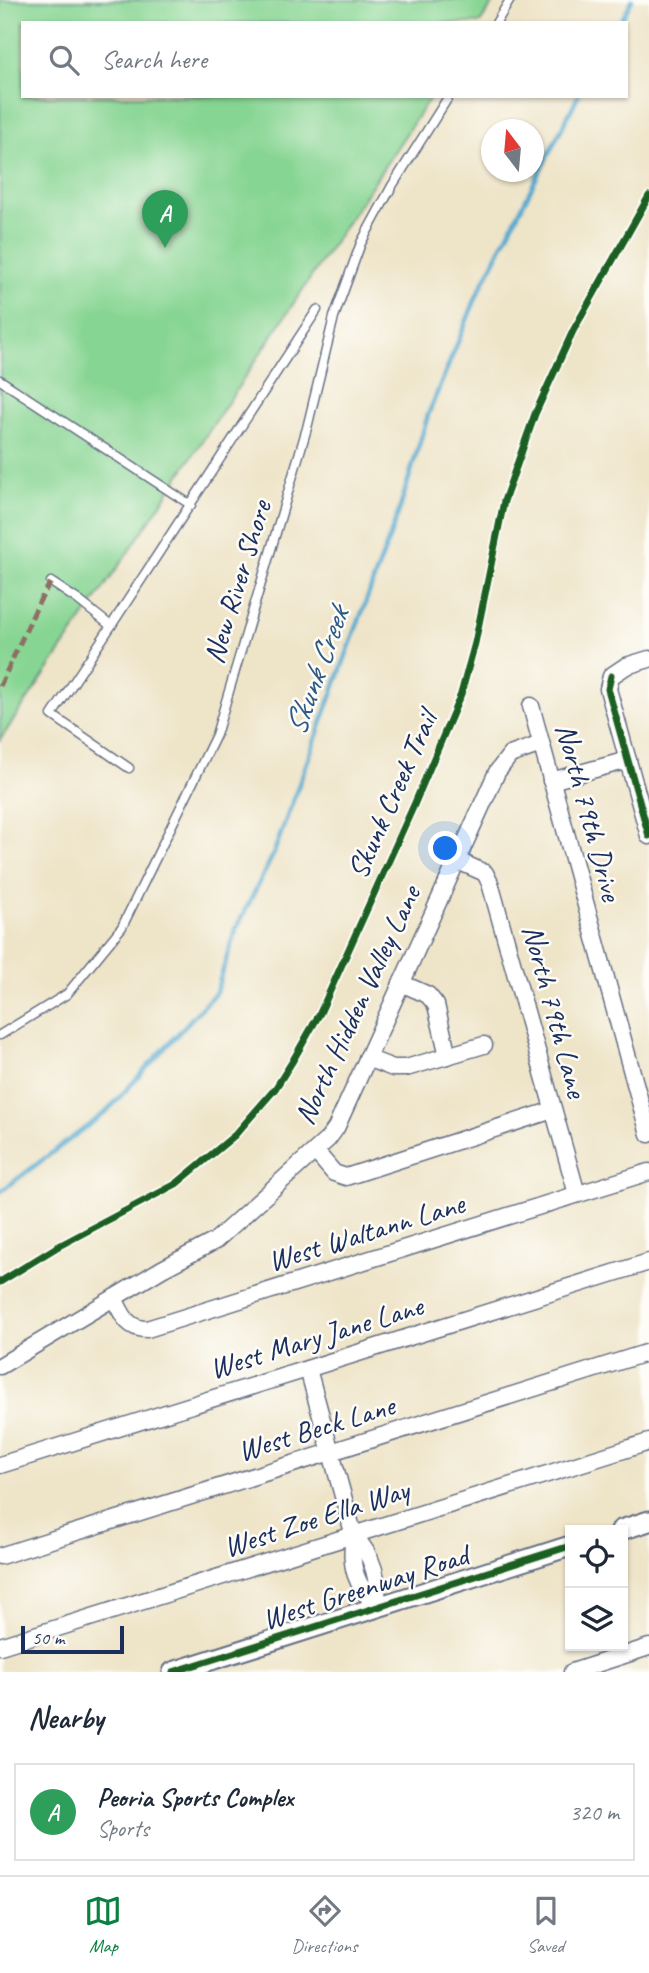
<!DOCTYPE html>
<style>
body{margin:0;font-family:Caveat,sans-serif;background:#f6f6f7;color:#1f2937}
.controls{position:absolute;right:21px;bottom:21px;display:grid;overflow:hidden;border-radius:0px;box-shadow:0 2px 5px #0004}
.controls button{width:63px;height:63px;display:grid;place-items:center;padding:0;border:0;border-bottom:2px solid #e0e1e3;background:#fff;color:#1f2937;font:35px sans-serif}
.compass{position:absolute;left:481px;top:119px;width:63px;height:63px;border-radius:50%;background:#fff;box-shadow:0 2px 5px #0004;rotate:344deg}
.scale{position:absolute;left:21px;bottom:18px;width:103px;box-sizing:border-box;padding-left:7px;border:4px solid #1b2f5e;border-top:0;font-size:19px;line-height:24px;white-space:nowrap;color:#1b2f5e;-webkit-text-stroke:5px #fdfcf7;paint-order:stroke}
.you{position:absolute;left:446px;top:849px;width:24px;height:24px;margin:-18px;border:5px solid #fff;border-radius:50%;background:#1a73e8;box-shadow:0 0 0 10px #1a73e833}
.badge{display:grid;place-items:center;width:46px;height:46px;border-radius:50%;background:#0b8043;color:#fff;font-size:23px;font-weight:700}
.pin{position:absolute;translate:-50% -58px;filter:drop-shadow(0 2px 4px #0008)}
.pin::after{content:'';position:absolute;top:37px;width:24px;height:21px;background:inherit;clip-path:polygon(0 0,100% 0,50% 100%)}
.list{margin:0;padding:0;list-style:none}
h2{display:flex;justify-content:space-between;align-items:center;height:91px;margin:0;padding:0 28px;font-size:30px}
h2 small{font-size:23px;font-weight:400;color:#747a83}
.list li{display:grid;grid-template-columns:46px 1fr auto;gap:21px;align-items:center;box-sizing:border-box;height:98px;margin:0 14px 14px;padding:0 14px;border:2px solid #e0e1e3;border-radius:0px}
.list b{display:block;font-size:26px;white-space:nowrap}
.list p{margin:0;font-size:23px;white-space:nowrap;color:#747a83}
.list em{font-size:23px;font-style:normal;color:#747a83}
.icon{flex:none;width:38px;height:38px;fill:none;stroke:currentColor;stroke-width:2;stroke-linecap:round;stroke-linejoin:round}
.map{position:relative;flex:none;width:649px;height:1672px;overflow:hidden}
.search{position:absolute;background:#fff;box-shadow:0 2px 5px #0004;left:21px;right:21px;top:21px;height:77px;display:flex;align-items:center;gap:18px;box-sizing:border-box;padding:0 24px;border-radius:0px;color:#747a83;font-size:26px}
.sheet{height:203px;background:#fff}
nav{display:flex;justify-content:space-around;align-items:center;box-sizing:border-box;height:98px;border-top:2px solid #e0e1e3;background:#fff;font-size:19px;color:#747a83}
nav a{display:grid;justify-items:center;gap:4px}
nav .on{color:#0b8043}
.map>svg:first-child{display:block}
.green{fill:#87d593;stroke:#518278;stroke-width:2}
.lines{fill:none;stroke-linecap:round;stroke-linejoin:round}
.stream{stroke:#52a9cf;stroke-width:4.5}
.service-casing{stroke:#656e83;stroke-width:11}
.minor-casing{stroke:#656e83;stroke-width:19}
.tertiary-casing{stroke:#656e83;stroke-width:23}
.service{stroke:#fff;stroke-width:8}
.minor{stroke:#fff;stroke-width:16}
.tertiary{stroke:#fff;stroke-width:19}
.quiet{stroke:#8d6e63;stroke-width:5;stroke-dasharray:10 5;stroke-linecap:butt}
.cycleway-casing{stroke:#fdfcf7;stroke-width:11}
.cycleway{stroke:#1b5e20;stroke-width:7}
.labels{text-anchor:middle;stroke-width:5;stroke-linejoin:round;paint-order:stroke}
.street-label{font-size:30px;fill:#1b2f5e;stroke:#fdfcf7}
.water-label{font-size:32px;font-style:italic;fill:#2e5a86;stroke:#fdfcf7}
</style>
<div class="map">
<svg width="649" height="1672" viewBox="0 0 649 1672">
<rect width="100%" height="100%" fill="#fdfcf7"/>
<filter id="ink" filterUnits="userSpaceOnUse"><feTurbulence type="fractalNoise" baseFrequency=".0143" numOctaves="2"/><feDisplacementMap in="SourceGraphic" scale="14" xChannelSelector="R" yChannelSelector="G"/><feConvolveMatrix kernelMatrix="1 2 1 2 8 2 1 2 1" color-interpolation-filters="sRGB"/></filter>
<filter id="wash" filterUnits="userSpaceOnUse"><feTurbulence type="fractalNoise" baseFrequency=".00686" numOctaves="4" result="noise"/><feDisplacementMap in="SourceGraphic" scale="28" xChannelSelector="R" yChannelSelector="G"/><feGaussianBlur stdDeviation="1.57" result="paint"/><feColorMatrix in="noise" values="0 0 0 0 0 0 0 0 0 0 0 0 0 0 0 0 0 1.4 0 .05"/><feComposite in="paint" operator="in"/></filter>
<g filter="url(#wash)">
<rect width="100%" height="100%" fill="#eee4c8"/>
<path class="green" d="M0,0H495L480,23H23V96H431L144,529L0,740Z"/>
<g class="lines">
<g class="stream">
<path d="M620,23L632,0"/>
<path d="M0,1192L106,1112L216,992L236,929L273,855L399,511L428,415L478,293L578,96"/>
</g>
</g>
</g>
<g filter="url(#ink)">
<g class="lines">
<defs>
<g id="service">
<path d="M496,23L510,0"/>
<path d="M0,380L191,505"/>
<path d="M51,582L78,600L111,626L317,310"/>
<path d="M111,626L52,715L129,768"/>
<path d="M0,1035L67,994L122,927L216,735L307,428L334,317L361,243L392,186L449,96"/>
</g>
<g id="minor">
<path d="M649,659L626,666L611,676L608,689L649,836"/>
<path d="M531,706L649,1134"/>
<path d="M551,781L628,760"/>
<path d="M456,860L485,873L490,883L577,1194"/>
<path d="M401,983L428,995L436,1005L448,1056"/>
<path d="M367,1058L393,1068H406L484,1045"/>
<path d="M316,1152L334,1173L346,1177L553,1110"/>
<path d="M114,1298C122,1314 127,1329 147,1329L649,1172"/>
<path d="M0,1366L162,1269L215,1241L328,1139L336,1128L497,772L510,755L541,744"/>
<path d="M308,1369L354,1536C349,1567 356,1585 377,1607"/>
<path d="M0,1465L649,1262"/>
<path d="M354,1536C374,1557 379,1579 377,1607"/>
<path d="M0,1556L649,1352"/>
<path d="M0,1646L649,1442"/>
<path d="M572,1672L649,1647"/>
</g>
<g id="tertiary">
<path d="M621,1530L649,1521"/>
<path d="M173,1672L570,1546"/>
</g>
</defs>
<use href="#service" class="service-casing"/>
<use href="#minor" class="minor-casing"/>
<use href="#tertiary" class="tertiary-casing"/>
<use href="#service" class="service"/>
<use href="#minor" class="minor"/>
<use href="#tertiary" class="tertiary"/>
<path class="quiet" d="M0,686L39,602L51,582"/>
<defs>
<g id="cycleway">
<path d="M611,676L608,689L649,836"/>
<path d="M0,1282L57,1247L176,1184L235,1135L275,1089L292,1062L320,1013L414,805L461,694L475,643L504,501L535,414L573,331L649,196"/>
<path d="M173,1672L570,1546"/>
</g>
</defs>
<use href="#cycleway" class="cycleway-casing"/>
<use href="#cycleway" class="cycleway"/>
</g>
</g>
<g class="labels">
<g class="street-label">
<text transform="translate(237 582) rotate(-73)" y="10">New River Shore</text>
<text transform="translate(392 795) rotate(-66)" y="10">Skunk Creek Trail</text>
<text transform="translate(589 812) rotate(75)" y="10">North 79th Drive</text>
<text transform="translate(357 1005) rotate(-65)" y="10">North Hidden Valley Lane</text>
<text transform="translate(555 1011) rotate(75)" y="10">North 79th Lane</text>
<text transform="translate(366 1232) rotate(-17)" y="10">West Waltann Lane</text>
<text transform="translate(316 1337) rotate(-17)" y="10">West Mary Jane Lane</text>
<text transform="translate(316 1428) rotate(-17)" y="10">West Beck Lane</text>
<text transform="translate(316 1518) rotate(-18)" y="10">West Zoe Ella Way</text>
<text transform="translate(365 1587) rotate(-18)" y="10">West Greenway Road</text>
</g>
<g class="water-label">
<text transform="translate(316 671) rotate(-70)" y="11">Skunk Creek</text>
</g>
</g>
</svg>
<div class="controls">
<button><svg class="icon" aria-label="locate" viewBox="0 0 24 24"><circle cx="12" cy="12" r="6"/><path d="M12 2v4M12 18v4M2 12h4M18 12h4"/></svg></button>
<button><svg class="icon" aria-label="layers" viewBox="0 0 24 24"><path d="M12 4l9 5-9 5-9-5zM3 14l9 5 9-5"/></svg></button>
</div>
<svg class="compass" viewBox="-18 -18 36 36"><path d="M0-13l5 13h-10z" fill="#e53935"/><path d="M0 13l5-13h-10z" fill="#747a83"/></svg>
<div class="scale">50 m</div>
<div class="you"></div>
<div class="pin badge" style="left:165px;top:248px;background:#2e9e5b">A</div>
<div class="search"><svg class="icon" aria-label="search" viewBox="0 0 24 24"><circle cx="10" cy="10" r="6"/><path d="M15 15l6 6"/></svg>Search here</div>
</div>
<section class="sheet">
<h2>Nearby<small></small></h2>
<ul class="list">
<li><span class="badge" style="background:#2e9e5b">A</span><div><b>Peoria Sports Complex</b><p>Sports</p></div><em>320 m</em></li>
</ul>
</section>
<nav>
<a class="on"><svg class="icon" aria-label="map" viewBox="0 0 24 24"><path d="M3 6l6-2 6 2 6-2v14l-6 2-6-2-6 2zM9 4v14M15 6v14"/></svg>Map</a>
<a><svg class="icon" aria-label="directions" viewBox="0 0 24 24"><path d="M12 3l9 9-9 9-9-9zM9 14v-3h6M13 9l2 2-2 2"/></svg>Directions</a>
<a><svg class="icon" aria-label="saved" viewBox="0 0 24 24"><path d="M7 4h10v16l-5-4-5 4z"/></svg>Saved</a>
</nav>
